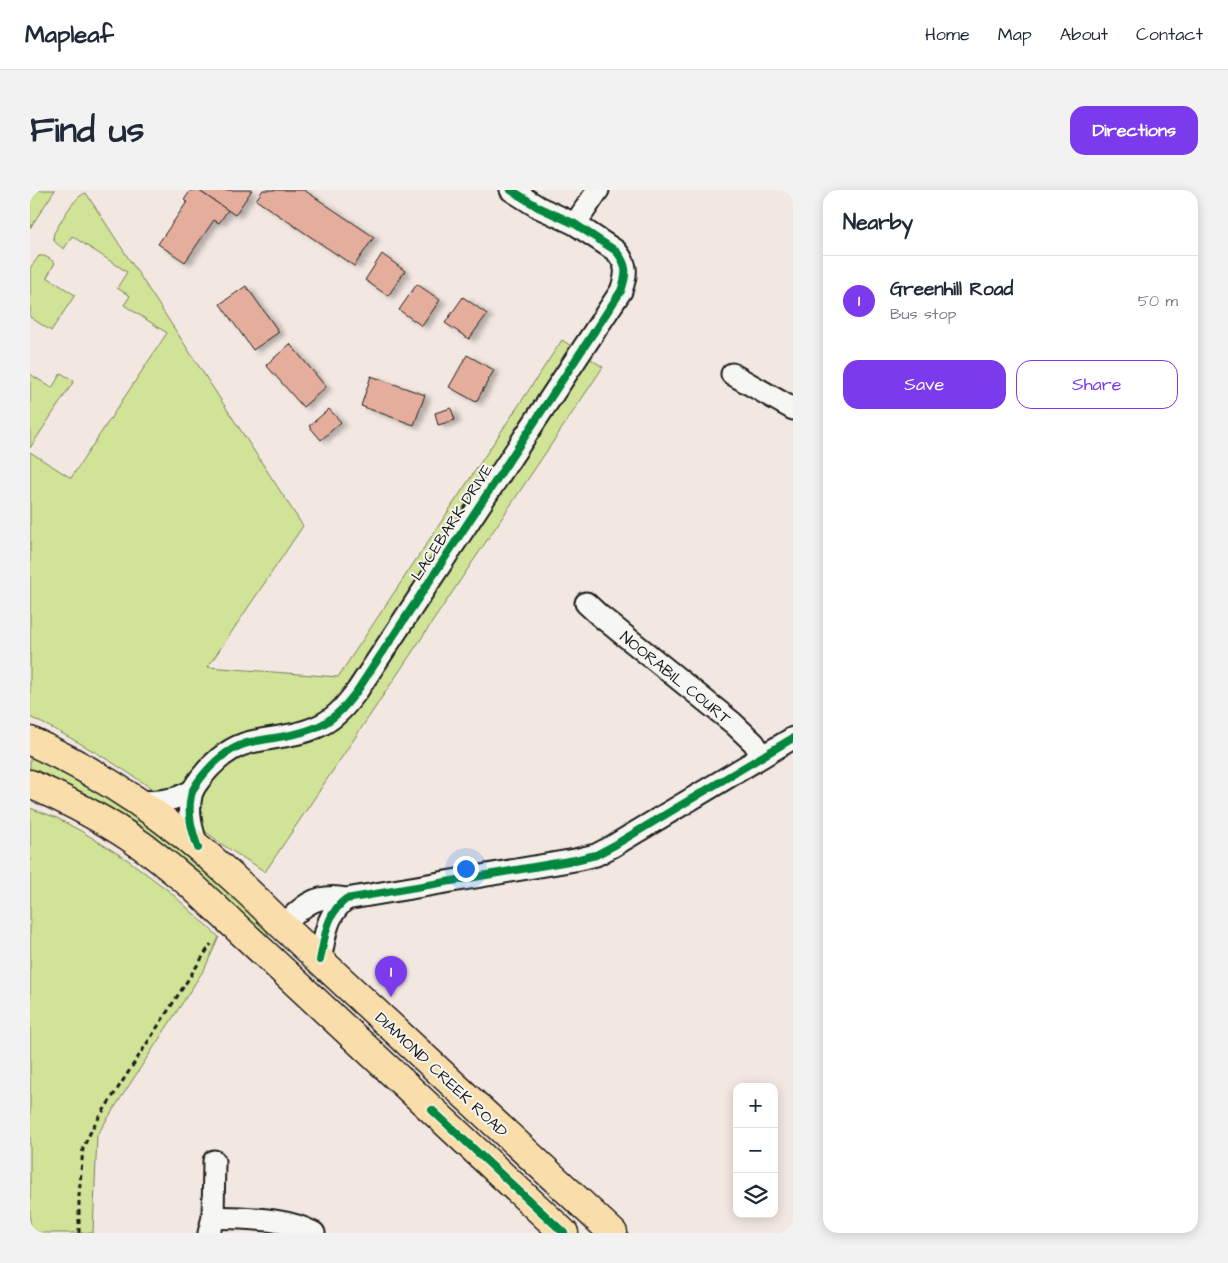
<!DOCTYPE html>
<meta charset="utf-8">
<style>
body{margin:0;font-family:"Architects Daughter",sans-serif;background:#f2f2f3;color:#1f2937}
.controls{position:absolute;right:15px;bottom:15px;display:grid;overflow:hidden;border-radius:10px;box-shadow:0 2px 12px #0003}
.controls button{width:45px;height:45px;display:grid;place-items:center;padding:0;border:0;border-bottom:1px solid #e0e1e3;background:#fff;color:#1f2937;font:25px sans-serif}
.you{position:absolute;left:435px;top:678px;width:18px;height:18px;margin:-12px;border:4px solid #fff;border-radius:50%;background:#1a73e8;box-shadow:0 0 0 8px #1a73e833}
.badge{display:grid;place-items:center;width:32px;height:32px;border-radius:50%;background:#7c3aed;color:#fff;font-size:16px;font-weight:700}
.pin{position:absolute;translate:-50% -41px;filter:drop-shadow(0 1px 2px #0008)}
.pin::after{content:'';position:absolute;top:26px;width:18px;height:15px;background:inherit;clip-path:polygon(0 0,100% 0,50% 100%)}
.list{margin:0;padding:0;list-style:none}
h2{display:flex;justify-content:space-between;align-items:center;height:65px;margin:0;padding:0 20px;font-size:21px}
h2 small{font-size:16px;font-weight:400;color:#747a83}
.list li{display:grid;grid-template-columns:32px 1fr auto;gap:15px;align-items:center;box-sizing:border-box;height:90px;padding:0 20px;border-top:1px solid #e0e1e3}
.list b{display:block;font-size:19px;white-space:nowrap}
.list p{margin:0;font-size:16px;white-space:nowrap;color:#747a83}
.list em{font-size:16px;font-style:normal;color:#747a83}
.actions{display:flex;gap:10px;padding:15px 20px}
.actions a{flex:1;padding:11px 0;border:1px solid #7c3aed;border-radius:15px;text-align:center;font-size:18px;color:#7c3aed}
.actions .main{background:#7c3aed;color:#fff}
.icon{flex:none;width:28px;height:28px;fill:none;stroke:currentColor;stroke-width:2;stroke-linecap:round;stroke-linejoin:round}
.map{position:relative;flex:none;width:763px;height:1043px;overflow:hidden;border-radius:15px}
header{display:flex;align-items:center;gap:30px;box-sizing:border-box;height:70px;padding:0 25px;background:#fff;border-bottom:1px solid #e0e1e3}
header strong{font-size:24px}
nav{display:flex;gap:28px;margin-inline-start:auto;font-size:18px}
.intro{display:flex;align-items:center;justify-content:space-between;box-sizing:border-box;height:120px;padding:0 30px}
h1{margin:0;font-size:35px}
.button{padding:12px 22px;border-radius:15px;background:#7c3aed;color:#fff;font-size:18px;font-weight:700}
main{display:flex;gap:30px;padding:0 30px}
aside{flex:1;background:#fff;border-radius:15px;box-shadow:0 2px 12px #0003}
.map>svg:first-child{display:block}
.green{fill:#d0e397;stroke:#76805a}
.building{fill:#e5ae9c;stroke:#1c1c1c;filter:url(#shadow)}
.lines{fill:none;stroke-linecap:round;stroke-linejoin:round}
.minor-casing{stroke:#1c1c1c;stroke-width:25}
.major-casing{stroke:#1c1c1c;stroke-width:31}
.path{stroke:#1c1c1c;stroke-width:3;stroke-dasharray:5 4;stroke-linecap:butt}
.minor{stroke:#f6f6f2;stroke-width:21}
.major{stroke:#f9deab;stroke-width:28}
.cycleway-casing{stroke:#f6f6f2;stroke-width:11}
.cycleway{stroke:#00873e;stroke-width:8}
.labels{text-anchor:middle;stroke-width:4;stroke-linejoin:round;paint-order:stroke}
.street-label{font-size:16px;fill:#1c1c1c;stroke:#f6f6f2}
</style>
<header>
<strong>Mapleaf</strong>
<nav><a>Home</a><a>Map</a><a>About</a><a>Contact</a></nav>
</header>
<div class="intro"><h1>Find us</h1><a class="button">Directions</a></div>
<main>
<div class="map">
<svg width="763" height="1043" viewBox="0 0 763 1043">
<defs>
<filter id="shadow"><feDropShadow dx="5.5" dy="3" stdDeviation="2.5" flood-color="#0004"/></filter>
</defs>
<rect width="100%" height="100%" fill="#f3e8e1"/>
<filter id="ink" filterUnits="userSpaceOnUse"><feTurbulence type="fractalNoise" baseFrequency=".02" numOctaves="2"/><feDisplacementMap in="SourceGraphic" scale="10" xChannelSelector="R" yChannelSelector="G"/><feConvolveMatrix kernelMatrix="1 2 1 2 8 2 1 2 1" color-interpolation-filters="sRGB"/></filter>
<g filter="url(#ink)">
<g class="green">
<path d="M0,0H25L0,38Z"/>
<path d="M56,3L273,336L178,477L308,487L532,150L573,177L235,682C222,672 207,665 193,655C171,639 150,619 128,603C87,574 45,549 0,527V262L41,288L137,143L94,115L100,106L87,98L97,82L42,46L34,59C28,55 21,51 24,43C31,32 43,7 56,3Z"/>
<path d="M9,66C16,65 20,69 25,73L17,87L45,105L21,141L0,127V78Z"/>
<path d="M31,183L44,191L0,258V184L22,198Z"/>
<path d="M0,564L46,587L138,647L234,733L238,746L241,752L0,583Z"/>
<path d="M0,618L27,628L51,641L98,670L139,701L189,747L175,778L67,945L63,1043H0Z"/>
</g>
<g class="building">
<path d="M161,0H168L198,20L189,33L184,30L155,72L128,54L157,12L154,10Z"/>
<path d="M168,0H222L205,25Z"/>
<path d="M233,0H274L344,47L324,76L226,10Z"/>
<path d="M352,64L375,81L358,106L335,90Z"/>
<path d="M387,94L410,110L392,136L369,120Z"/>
<path d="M216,96L249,142L223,160L190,114Z"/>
<path d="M433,107L457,124L439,149L415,133Z"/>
<path d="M260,154L296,197L273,217L236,175Z"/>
<path d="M437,165L464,180L446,212L419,197Z"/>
<path d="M341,186L395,205L384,235L331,216Z"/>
<path d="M421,218L425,230L408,235L405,223Z"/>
<path d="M299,219L311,232L291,250L279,236Z"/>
</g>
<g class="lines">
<defs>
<g id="minor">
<path d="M545,34L568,0"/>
<path d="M702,184L763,219"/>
<path d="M556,413L569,425L703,533L724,553L732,566"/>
<path d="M107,612C126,612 146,611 163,600"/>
<path d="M168,658C162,641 157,624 161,606C162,599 166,595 170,589C183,572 199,557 221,552C245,547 269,546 291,535C307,527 317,514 327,501L591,101C597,84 598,75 586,61L545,34L508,17L481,0"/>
<path d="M253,736C272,716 286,703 316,709L545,670L566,665L583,656L763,548"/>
<path d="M290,770C295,747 296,724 316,709"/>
<path d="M183,1027C216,1029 253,1027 284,1043"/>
<path d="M179,1043L183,1027L184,971"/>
</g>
<g id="major">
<path d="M0,551C72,583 143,632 201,686C219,702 236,719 253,736L583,1043"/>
<path d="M0,594C39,611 77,631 111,655C128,667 144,681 160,694L534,1043"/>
</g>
</defs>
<use href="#minor" class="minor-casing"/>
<use href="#major" class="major-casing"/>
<path class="path" d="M49,1043V1006L53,958L63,937L181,754"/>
<use href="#minor" class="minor"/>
<use href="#major" class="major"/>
<defs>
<g id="cycleway">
<path d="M168,658C162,641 157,624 161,606C162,599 166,595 170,589C183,572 199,557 221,552C245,547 269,546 291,535C307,527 317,514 327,501L591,101C597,84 598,75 586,61L545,34L508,17L481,0"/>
<path d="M290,770C295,747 296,724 316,709L545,670L566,665L583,656L763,548"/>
<path d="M402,920L534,1043"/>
</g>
</defs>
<use href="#cycleway" class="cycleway-casing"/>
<use href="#cycleway" class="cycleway"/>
</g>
</g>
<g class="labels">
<g class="street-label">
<text transform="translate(421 332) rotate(-57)" y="6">LACEBARK DRIVE</text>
<text transform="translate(646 487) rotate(39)" y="6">NOORABIL COURT</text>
<text transform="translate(412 884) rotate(43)" y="6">DIAMOND CREEK ROAD</text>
</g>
</g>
</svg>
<div class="controls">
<button>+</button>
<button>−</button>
<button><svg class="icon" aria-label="layers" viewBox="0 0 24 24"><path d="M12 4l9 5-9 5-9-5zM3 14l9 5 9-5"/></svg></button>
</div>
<div class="you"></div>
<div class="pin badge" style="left:361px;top:807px">1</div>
</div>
<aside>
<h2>Nearby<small></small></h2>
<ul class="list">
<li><span class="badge">1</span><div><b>Greenhill Road</b><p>Bus stop</p></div><em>50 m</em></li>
</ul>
<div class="actions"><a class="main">Save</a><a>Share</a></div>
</aside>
</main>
